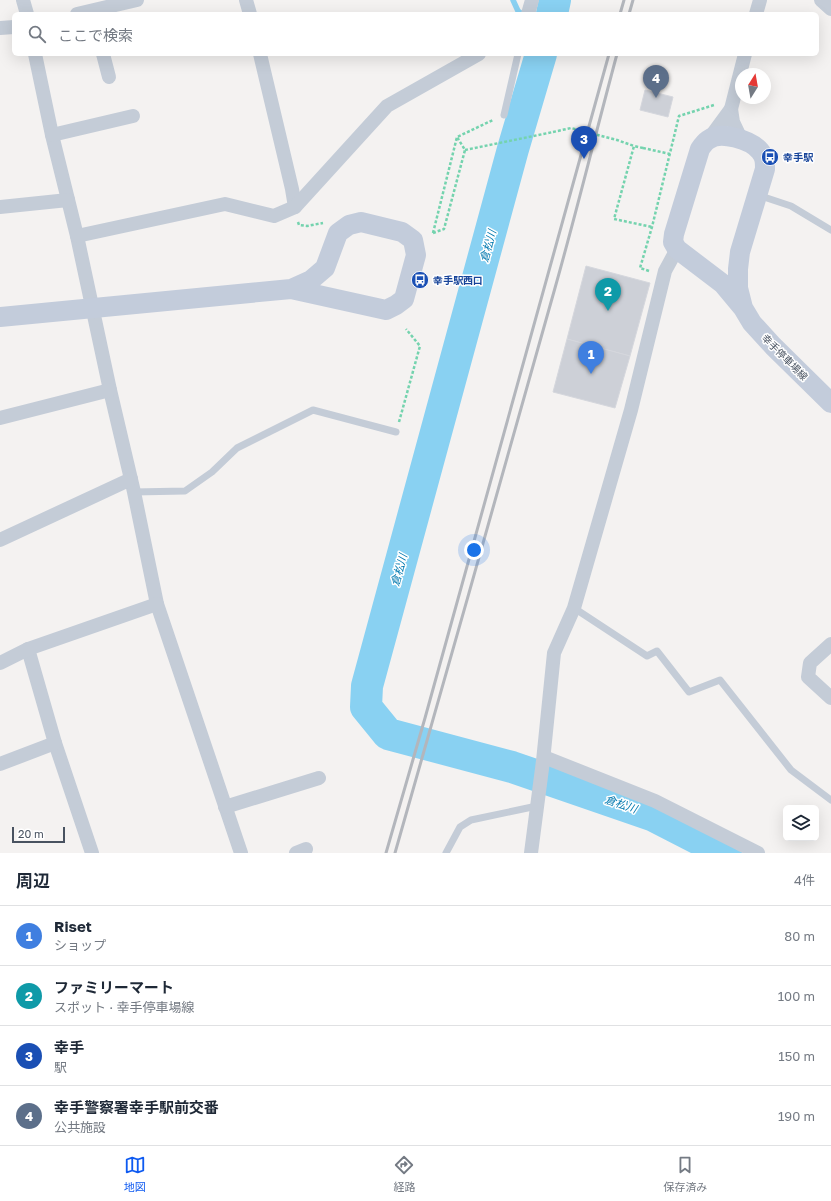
<!DOCTYPE html>
<html lang="ja">
<meta charset="utf-8">
<style>
body{margin:0;font-family:"Golos Text","Noto Sans JP",sans-serif;background:#f6f6f7;color:#1f2937}
.controls{position:absolute;right:12px;bottom:12px;display:grid;overflow:hidden;border-radius:6px;box-shadow:0 4px 16px #0002}
.controls button{width:36px;height:36px;display:grid;place-items:center;padding:0;border:0;border-bottom:1px solid #e0e1e3;background:#fff;color:#1f2937;font:20px sans-serif}
.compass{position:absolute;left:735px;top:68px;width:36px;height:36px;border-radius:50%;background:#fff;box-shadow:0 4px 16px #0002;rotate:11deg}
.scale{position:absolute;left:12px;bottom:10px;width:53px;box-sizing:border-box;padding-left:4px;border:2px solid #485260;border-top:0;font-size:11px;line-height:14px;white-space:nowrap;color:#485260;-webkit-text-stroke:3px #fff;paint-order:stroke}
.you{position:absolute;left:474px;top:550px;width:14px;height:14px;margin:-10px;border:3px solid #fff;border-radius:50%;background:#1a73e8;box-shadow:0 0 0 6px #1a73e833}
.badge{display:grid;place-items:center;width:26px;height:26px;border-radius:50%;background:#0e5af1;color:#fff;font-size:13px;font-weight:700}
.pin{position:absolute;translate:-50% -33px;filter:drop-shadow(0 1px 2px #0008)}
.pin::after{content:'';position:absolute;top:21px;width:14px;height:12px;background:inherit;clip-path:polygon(0 0,100% 0,50% 100%)}
.list{margin:0;padding:0;list-style:none}
h2{display:flex;justify-content:space-between;align-items:center;height:52px;margin:0;padding:0 16px;font-size:17px}
h2 small{font-size:13px;font-weight:400;color:#747a83}
.list li{display:grid;grid-template-columns:26px 1fr auto;gap:12px;align-items:center;box-sizing:border-box;height:60px;padding:0 16px;border-top:1px solid #e0e1e3}
.list b{display:block;font-size:15px;white-space:nowrap}
.list p{margin:0;font-size:13px;white-space:nowrap;color:#747a83}
.list em{font-size:13px;font-style:normal;color:#747a83}
.icon{flex:none;width:22px;height:22px;fill:none;stroke:currentColor;stroke-width:2;stroke-linecap:round;stroke-linejoin:round}
.map{position:relative;flex:none;width:831px;height:853px;overflow:hidden}
.search{position:absolute;background:#fff;box-shadow:0 4px 16px #0002;left:12px;right:12px;top:12px;height:44px;display:flex;align-items:center;gap:10px;box-sizing:border-box;padding:0 14px;border-radius:6px;color:#747a83;font-size:15px}
.sheet{height:292px;background:#fff}
nav{display:flex;justify-content:space-around;align-items:center;box-sizing:border-box;height:56px;border-top:1px solid #e0e1e3;background:#fff;font-size:11px;color:#747a83}
nav a{display:grid;justify-items:center;gap:2px}
nav .on{color:#0e5af1}
.map>svg:first-child{display:block}
.lines{fill:none;stroke-linecap:round;stroke-linejoin:round}
.stream{stroke:#89d1f2;stroke-width:5.5}
.river{stroke:#89d1f2;stroke-width:32}
.building{fill:#cdd0d7;stroke:#d5d7dd}
.path{stroke:#74d3ae;stroke-width:2.5;stroke-dasharray:3 2;stroke-linecap:butt}
.lane{stroke:#c4ccd7;stroke-width:7}
.street{stroke:#c4ccd7;stroke-width:14}
.secondary{stroke:#c3ccdb;stroke-width:20}
.rail{stroke:#b3b6bc;stroke-width:3}
.path-bridge{stroke:#74d3ae;stroke-width:2.5;stroke-dasharray:3 2;stroke-linecap:butt}
.labels{text-anchor:middle;stroke-width:3;stroke-linejoin:round;paint-order:stroke}
.transit-label{font-size:10px;font-weight:bold;fill:#164399;stroke:#fff;text-anchor:start}
.street-label{font-size:10px;fill:#485260;stroke:#fff}
.water-label{font-size:11px;font-style:italic;fill:#047ab0;stroke:#fff}
</style>
<div class="map">
<svg width="831" height="853" viewBox="0 0 831 853">
<rect width="100%" height="100%" fill="#f4f2f1"/>
<g class="lines">
<path class="stream" d="M513,0L518,11L522,14"/>
<g class="river">
<path d="M552,14L555,0"/>
<path d="M541,54L513,149L367,686L366,707L388,734L512,767L654,816L726,853"/>
</g>
</g>
<g class="building">
<path d="M645,90L673,97L668,117L640,110Z"/>
<path d="M586,266L650,283L630,356L567,339Z"/>
<path d="M567,339L630,356L615,408L553,392Z"/>
</g>
<g class="lines">
<g class="path">
<path d="M588,142L591,133"/>
<path d="M643,148L634,146L614,219L652,227"/>
<path d="M643,148L670,154"/>
<path d="M465,150L553,132"/>
<path d="M298,222L299,225L307,226L323,223"/>
<path d="M433,233L457,137L493,120"/>
<path d="M433,233L444,229L465,150L457,137"/>
<path d="M649,271L640,268L652,227L679,116L714,105"/>
<path d="M399,422L420,346L406,329"/>
</g>
<g class="lane">
<path d="M504,115L518,54"/>
<path d="M758,195L791,206L831,230"/>
<path d="M134,492L185,491L212,472L237,448L313,410L396,432"/>
<path d="M574,608L647,656L657,651L689,692L720,680L791,770L831,800"/>
<path d="M446,853L460,827L471,820L537,806"/>
</g>
<g class="street">
<path d="M23,0L27,14"/>
<path d="M246,0L250,14"/>
<path d="M821,0L831,9"/>
<path d="M77,14L137,0"/>
<path d="M528,14L532,0"/>
<path d="M756,14L760,0"/>
<path d="M0,28L14,27"/>
<path d="M35,54L52,135L77,236L110,390L134,492L157,604L241,853"/>
<path d="M103,54L109,77"/>
<path d="M260,54L292,189L295,207"/>
<path d="M731,109L745,54"/>
<path d="M52,135L133,116"/>
<path d="M709,139L731,109L733,122L741,139"/>
<path d="M0,207L68,200"/>
<path d="M77,236L225,204L274,216L295,207L387,106L479,54"/>
<path d="M0,418L110,390"/>
<path d="M0,540L131,479"/>
<path d="M831,644L810,663L808,677L831,698"/>
<path d="M28,649L55,743L92,853"/>
<path d="M0,663L28,649L157,604"/>
<path d="M544,757L655,801L758,853"/>
<path d="M0,764L55,743"/>
<path d="M225,807L319,778"/>
<path d="M296,853L306,849"/>
<path d="M531,853L543,761L554,653L574,608L631,410L665,271L677,249"/>
</g>
<g class="secondary">
<path d="M743,308L738,288V269L740,252L765,169C765,162 765,157 760,151C751,140 720,130 708,140C705,142 702,146 700,149L674,234L673,242L677,249L723,284L743,308L752,323L773,346L831,403"/>
<path d="M0,317L291,289L386,310L396,305L404,299L416,255L413,240L402,232L361,222L349,225L338,233L325,268L311,280L291,289"/>
</g>
<g class="rail">
<path d="M620,14L624,0"/>
<path d="M629,14L633,0"/>
<path d="M386,853L425,718L609,54"/>
<path d="M395,853C448,665 503,476 555,288C577,210 596,132 617,54"/>
</g>
<path class="path-bridge" d="M553,132L571,128L617,140L634,146"/>
</g>
<defs>
<symbol id="bus-disc" viewBox="-11 -11 22 22"><circle r="9.5" fill="#1a4fb4" stroke="#fff"/><path d="M-5-6H5V4H4V6H2V4H-2V6H-4V4H-5ZM-3.5-4V0h7V-4ZM-3.5 1.2v1.5H-2V1.2ZM2 1.2v1.5H3.5V1.2Z" fill="#fff"/></symbol>
</defs>
<g fill-rule="evenodd">
<use href="#bus-disc" x="760" y="147" width="20" height="20"/>
<use href="#bus-disc" x="410" y="270" width="20" height="20"/>
</g>
<g class="labels">
<g class="transit-label">
<text x="783" y="161">幸手駅</text>
<text x="433" y="284">幸手駅西口</text>
</g>
<g class="street-label">
<text transform="translate(785 357) rotate(45)" y="4">幸手停車場線</text>
</g>
<g class="water-label">
<text transform="translate(488 246) rotate(-75)" y="4">倉松川</text>
<text transform="translate(399 570) rotate(-75)" y="4">倉松川</text>
<text transform="translate(621 804) rotate(19)" y="4">倉松川</text>
</g>
</g>
</svg>
<div class="controls">
<button><svg class="icon" aria-label="layers" viewBox="0 0 24 24"><path d="M12 4l9 5-9 5-9-5zM3 14l9 5 9-5"/></svg></button>
</div>
<svg class="compass" viewBox="-18 -18 36 36"><path d="M0-13l5 13h-10z" fill="#e53935"/><path d="M0 13l5-13h-10z" fill="#747a83"/></svg>
<div class="scale">20 m</div>
<div class="you"></div>
<div class="pin badge" style="left:591px;top:374px;background:#3f7fe0">1</div>
<div class="pin badge" style="left:608px;top:311px;background:#0f9aa8">2</div>
<div class="pin badge" style="left:584px;top:159px;background:#1a4fb4">3</div>
<div class="pin badge" style="left:656px;top:98px;background:#5c6f8a">4</div>
<div class="search"><svg class="icon" aria-label="search" viewBox="0 0 24 24"><circle cx="10" cy="10" r="6"/><path d="M15 15l6 6"/></svg>ここで検索</div>
</div>
<section class="sheet">
<h2>周辺<small>4件</small></h2>
<ul class="list">
<li><span class="badge" style="background:#3f7fe0">1</span><div><b>Riset</b><p>ショップ</p></div><em>80 m</em></li>
<li><span class="badge" style="background:#0f9aa8">2</span><div><b>ファミリーマート</b><p>スポット · 幸手停車場線</p></div><em>100 m</em></li>
<li><span class="badge" style="background:#1a4fb4">3</span><div><b>幸手</b><p>駅</p></div><em>150 m</em></li>
<li><span class="badge" style="background:#5c6f8a">4</span><div><b>幸手警察署幸手駅前交番</b><p>公共施設</p></div><em>190 m</em></li>
</ul>
</section>
<nav>
<a class="on"><svg class="icon" aria-label="map" viewBox="0 0 24 24"><path d="M3 6l6-2 6 2 6-2v14l-6 2-6-2-6 2zM9 4v14M15 6v14"/></svg>地図</a>
<a><svg class="icon" aria-label="directions" viewBox="0 0 24 24"><path d="M12 3l9 9-9 9-9-9zM9 14v-3h6M13 9l2 2-2 2"/></svg>経路</a>
<a><svg class="icon" aria-label="saved" viewBox="0 0 24 24"><path d="M7 4h10v16l-5-4-5 4z"/></svg>保存済み</a>
</nav>
